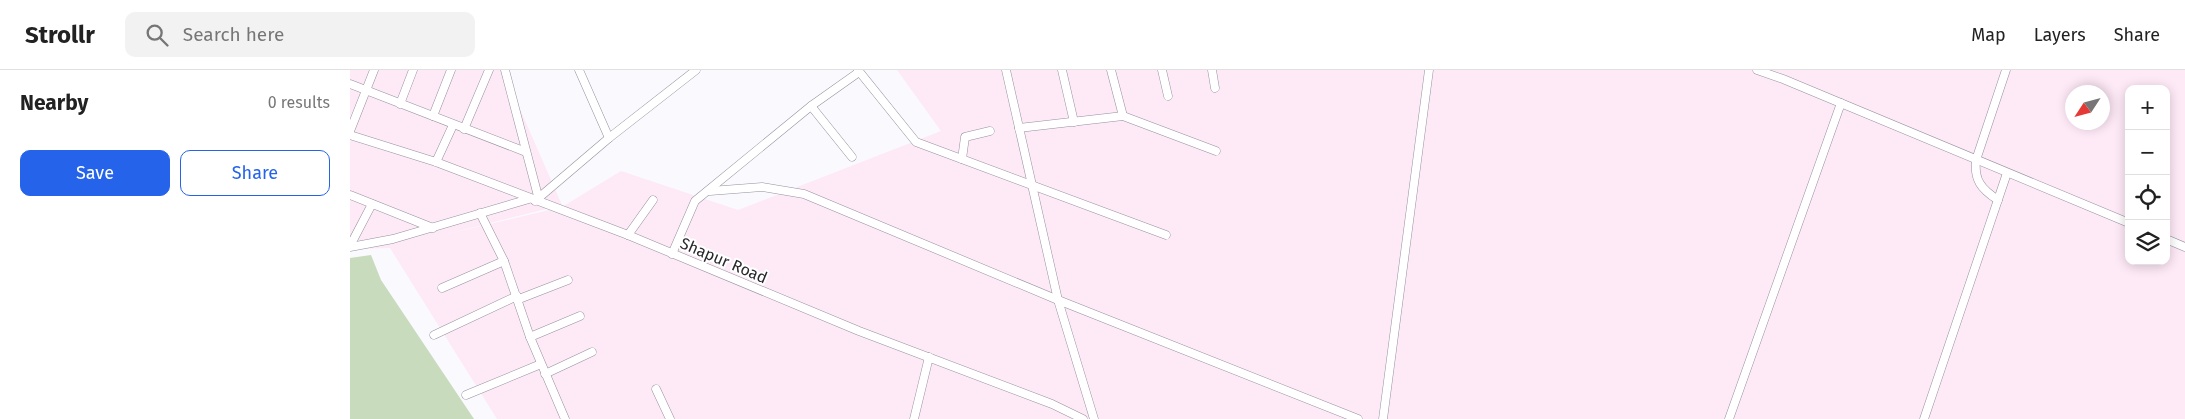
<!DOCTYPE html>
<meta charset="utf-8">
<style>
body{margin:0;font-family:"Fira Sans",sans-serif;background:#f2f2f2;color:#222}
.controls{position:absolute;right:15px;top:15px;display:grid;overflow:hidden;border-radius:10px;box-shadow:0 2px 12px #0003}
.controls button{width:45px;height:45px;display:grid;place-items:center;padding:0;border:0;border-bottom:1px solid #e0e0e0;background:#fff;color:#222;font:25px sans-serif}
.compass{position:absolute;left:1715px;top:15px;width:45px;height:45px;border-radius:50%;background:#fff;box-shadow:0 2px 12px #0003;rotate:234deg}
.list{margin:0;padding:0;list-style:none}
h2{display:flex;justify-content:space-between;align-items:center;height:65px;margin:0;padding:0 20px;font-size:21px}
h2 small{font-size:16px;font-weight:400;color:#767676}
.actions{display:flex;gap:10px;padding:15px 20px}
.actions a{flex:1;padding:11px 0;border:1px solid #2563eb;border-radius:10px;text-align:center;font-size:18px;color:#2563eb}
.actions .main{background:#2563eb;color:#fff}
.icon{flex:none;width:28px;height:28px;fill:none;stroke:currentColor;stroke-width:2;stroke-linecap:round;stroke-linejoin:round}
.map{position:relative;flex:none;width:1835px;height:349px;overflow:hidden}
header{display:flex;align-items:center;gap:30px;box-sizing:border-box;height:70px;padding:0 25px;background:#fff;border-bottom:1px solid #e0e0e0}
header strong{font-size:24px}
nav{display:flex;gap:28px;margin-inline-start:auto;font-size:18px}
.search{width:350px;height:45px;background:#f2f2f2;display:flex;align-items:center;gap:12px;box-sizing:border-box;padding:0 18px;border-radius:10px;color:#767676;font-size:19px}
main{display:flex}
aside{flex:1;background:#fff}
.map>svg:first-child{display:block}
.industrial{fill:#fee9f7;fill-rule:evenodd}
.green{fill:#c8dbbd}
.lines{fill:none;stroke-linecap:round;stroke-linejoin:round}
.minor-casing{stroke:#93929e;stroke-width:9}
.minor{stroke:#fff;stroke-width:8}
.labels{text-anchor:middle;stroke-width:4;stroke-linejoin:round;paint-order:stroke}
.street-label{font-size:16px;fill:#29282d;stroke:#fff}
</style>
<header>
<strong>Strollr</strong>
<div class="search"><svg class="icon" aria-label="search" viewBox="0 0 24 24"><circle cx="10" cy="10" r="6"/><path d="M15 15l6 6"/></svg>Search here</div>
<nav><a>Map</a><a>Layers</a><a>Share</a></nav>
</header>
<main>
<aside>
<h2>Nearby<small>0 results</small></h2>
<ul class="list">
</ul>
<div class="actions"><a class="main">Save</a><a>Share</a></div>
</aside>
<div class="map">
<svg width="1835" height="349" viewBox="0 0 1835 349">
<rect width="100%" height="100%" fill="#faf9fe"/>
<path class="industrial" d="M0,0H153L212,135L97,164L212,137L271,101L388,140L591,61L547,0H1835V349H147L40,178L0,179ZM1779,19H1816V191H1779ZM1722,22H1752V52H1722Z"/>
<path class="green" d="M21,185L31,210L124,349H0V188Z"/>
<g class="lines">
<defs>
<g id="minor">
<path d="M155,0L188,126"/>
<path d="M229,0L259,68"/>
<path d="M508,0L566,72L816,165"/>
<path d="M656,0L708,230L744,349"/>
<path d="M712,0L724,52"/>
<path d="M761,0L773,46"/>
<path d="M812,0L818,26"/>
<path d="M862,0L865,18"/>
<path d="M1407,0L1433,9L1779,153"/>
<path d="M0,14L176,82"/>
<path d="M50,34L63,0"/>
<path d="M461,36L502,87"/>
<path d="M83,46L101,0"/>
<path d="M669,58L773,46L866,81"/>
<path d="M114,59L139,0"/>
<path d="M0,61L24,0"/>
<path d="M0,65L86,92L278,165L509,261L702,334L733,349"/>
<path d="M612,89L615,67L640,61"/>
<path d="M86,92L103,55"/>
<path d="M360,121L412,117L454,124L708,230L1008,349"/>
<path d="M0,125L83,158"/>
<path d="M1648,130C1631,119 1624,110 1626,90L1656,0"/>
<path d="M185,131L259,68L346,0"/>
<path d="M130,143L154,191L180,267L215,349"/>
<path d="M278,165L303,130"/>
<path d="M1816,169L1835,177"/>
<path d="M0,176L22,134"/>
<path d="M0,177L43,169L179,129"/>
<path d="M322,184L345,131L461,36L509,2"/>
<path d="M92,218L154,191"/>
<path d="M169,229L218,210"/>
<path d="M84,265L167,226"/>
<path d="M180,267L230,246"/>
<path d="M195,304L242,282"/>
<path d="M306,319L320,349"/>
<path d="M116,325L191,294"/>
<path d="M564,349L579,287"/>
<path d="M1033,349L1079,0"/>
<path d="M1379,349L1491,33"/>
<path d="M1574,349L1657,103"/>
</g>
</defs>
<use href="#minor" class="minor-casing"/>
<use href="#minor" class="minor"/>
</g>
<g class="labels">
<g class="street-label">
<text transform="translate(374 190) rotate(23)" y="6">Shapur Road</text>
</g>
</g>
</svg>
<div class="controls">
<button>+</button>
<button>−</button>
<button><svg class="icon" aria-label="locate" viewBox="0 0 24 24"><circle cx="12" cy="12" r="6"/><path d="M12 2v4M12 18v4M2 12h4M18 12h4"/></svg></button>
<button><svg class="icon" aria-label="layers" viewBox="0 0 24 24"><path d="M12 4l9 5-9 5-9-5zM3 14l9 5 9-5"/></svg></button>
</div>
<svg class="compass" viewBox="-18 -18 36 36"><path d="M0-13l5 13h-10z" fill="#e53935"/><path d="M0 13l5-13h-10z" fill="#767676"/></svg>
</div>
</main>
